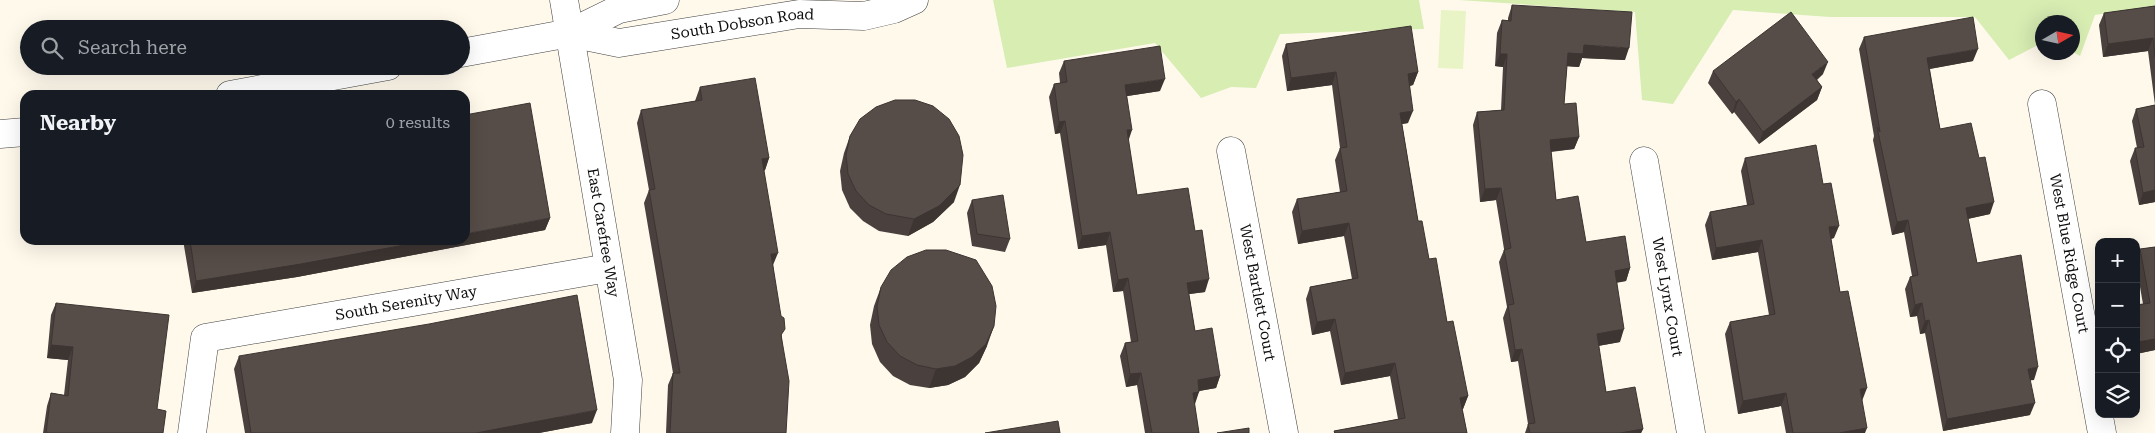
<!DOCTYPE html>
<meta charset="utf-8">
<style>
body{margin:0;font-family:"Roboto Serif",serif;background:#242831;color:#f1f3f6}
.controls{position:absolute;right:15px;bottom:15px;display:grid;overflow:hidden;border-radius:10px;box-shadow:0 5px 20px #0002}
.controls button{width:45px;height:45px;display:grid;place-items:center;padding:0;border:0;border-bottom:1px solid #363941;background:#171b24;color:#f1f3f6;font:25px sans-serif}
.compass{position:absolute;left:2035px;top:15px;width:45px;height:45px;border-radius:50%;background:#171b24;box-shadow:0 5px 20px #0002;rotate:81deg}
.list{margin:0;padding:0;list-style:none}
h2{display:flex;justify-content:space-between;align-items:center;height:65px;margin:0;padding:0 20px;font-size:21px}
h2 small{font-size:16px;font-weight:400;color:#9ea1a6}
.icon{flex:none;width:28px;height:28px;fill:none;stroke:currentColor;stroke-width:2;stroke-linecap:round;stroke-linejoin:round}
.map{position:relative;flex:none;width:2155px;height:433px;overflow:hidden}
.search{position:absolute;background:#171b24;box-shadow:0 5px 20px #0002;left:20px;top:20px;width:450px;height:55px;display:flex;align-items:center;gap:12px;box-sizing:border-box;padding:0 18px;border-radius:28px;color:#9ea1a6;font-size:19px}
.panel{position:absolute;background:#171b24;box-shadow:0 5px 20px #0002;left:20px;top:90px;width:450px;height:155px;border-radius:15px}
.map>svg:first-child{display:block}
.green{fill:#d7edb2}
.pitch{fill:#e8f4c5}
.lines{fill:none;stroke-linecap:round;stroke-linejoin:round}
.minor-casing{stroke:#404040;stroke-width:29}
.tertiary-casing{stroke:#404040;stroke-width:29}
.minor{stroke:#fff;stroke-width:28}
.tertiary{stroke:#fff;stroke-width:28}
.wall{fill:#4a413e}
.shaded-wall{fill:#3c3532}
.building{fill:#564c48;stroke:#3c3532}
.labels{text-anchor:middle;stroke-width:5;stroke-linejoin:round;paint-order:stroke}
.street-label{font-size:15px;fill:#0d0d0d;stroke:#fff}
</style>
<div class="map">
<svg width="2155" height="433" viewBox="0 0 2155 433">
<rect width="100%" height="100%" fill="#fff9ec"/>
<g class="green">
<path d="M993,0H1419L1424,29L1280,34L1256,88L1231,87L1201,98L1155,43L1007,68Z"/>
<path d="M1459,0H2155V6L2095,15L2080,56L2073,52L2072,22H2042V46H2036L2009,60L1975,17H1830L1733,10L1673,104L1642,100L1635,12Z"/>
</g>
<path class="pitch" d="M1441,10L1466,11L1463,69L1438,68Z"/>
<g class="lines">
<defs>
<g id="minor">
<path id="s1" d="M564,0L628,380L625,433"/>
<path id="s2" d="M2042,104L2102,433"/>
<path id="s3" d="M1231,151L1284,433"/>
<path id="s4" d="M1644,161L1691,433"/>
<path id="s5" d="M192,433L205,338L608,268"/>
</g>
<g id="tertiary">
<path id="s6" d="M570,33L619,43L799,14L864,16L894,9L914,0"/>
<path d="M461,53L570,33L619,9L665,0"/>
<path d="M230,95L388,66"/>
<path d="M0,134L25,132"/>
</g>
</defs>
<use href="#minor" class="minor-casing"/>
<use href="#tertiary" class="tertiary-casing"/>
<use href="#minor" class="minor"/>
<use href="#tertiary" class="tertiary"/>
</g>
<g class="wall">
<path d="M1512,5L1625,60L1582,58L1579,67L1567,66L1564,104L1579,137L1574,149L1551,152L1556,200L1586,242L1630,268L1626,281L1617,282L1620,342L1598,346L1606,392L1643,429L1641,433H1525L1528,424L1518,361L1511,362L1503,318L1507,307L1499,262L1504,250V249L1496,200L1480,202L1473,125L1477,112L1501,110L1503,67L1495,66L1497,33L1502,20L1508,21V18Z"/>
<path d="M2155,6V202L2139,205L2130,161L2135,148H2137L2132,121L2136,109L2155,105L2148,51L2103,57L2099,25L2104,13Z"/>
<path d="M1864,37L1973,61L1930,69L1940,129L1990,214L1968,219L1977,263L2034,380H2030V415L1943,431L1925,333L1920,334L1917,316L1910,317L1905,289L1910,277L1912,276L1904,232L1892,235L1873,140L1874,136L1859,49Z"/>
<path d="M1286,44L1418,72L1413,85L1410,86L1408,123L1402,124L1418,221L1447,322L1468,396L1463,409H1462L1467,433H1334V431L1398,419L1390,376L1341,385L1330,331L1312,335L1306,299L1310,287L1352,279L1344,236L1298,244L1292,212L1297,199L1340,192L1335,160L1340,148L1332,85L1287,91L1282,56Z"/>
<path d="M1064,61L1160,91L1127,96L1128,141L1137,195L1205,292L1189,294L1195,331L1220,376L1216,388L1199,391L1194,404L1199,433H1145L1137,385L1126,387L1120,356L1125,343L1131,342L1123,291L1113,292L1106,245L1078,249L1060,133L1055,134L1049,97L1054,84L1060,83L1059,73Z"/>
<path d="M1713,71L1823,74L1817,80L1822,87L1817,100L1759,144L1734,112L1732,114L1708,83Z"/>
<path d="M700,87L769,158L765,170L764,171L773,265L782,338L786,433H666L668,385L673,373L644,203L649,190L637,123L641,110L695,101Z"/>
<path d="M850,136L954,202L933,222L908,236L879,231L863,221L850,208L842,190L840,171L844,153Z"/>
<path d="M1745,158L1823,184L1834,238L1831,239L1840,292L1862,401L1865,433H1786L1781,406L1738,414L1725,334L1730,322L1769,315L1758,252L1712,260L1705,225L1710,212L1747,205L1741,171Z"/>
<path d="M972,200L1010,239L1005,252L972,246L967,213Z"/>
<path d="M550,218L545,230L297,277L192,293L183,240H465Z"/>
<path d="M2155,247V350L2136,354V305L2143,304L2136,264V261L2140,249Z"/>
<path d="M881,287L987,346L979,363L965,377L948,385L929,388L910,385L893,376L880,362L872,344L870,325L874,306Z"/>
<path d="M56,303L157,409L163,433H43L47,406L51,393L64,395L68,360L47,358L51,315Z"/>
<path d="M239,356L592,423L539,433H245L234,369Z"/>
</g>
<g class="shaded-wall">
<path d="M2153,38L2148,51L2103,57L2108,44Z"/>
<path d="M1584,45L1629,48L1625,60L1582,58L1579,67L1563,66L1568,53Z"/>
<path d="M1978,49L1973,61L1923,70L1927,58Z"/>
<path d="M1500,54H1507L1503,67L1495,66Z"/>
<path d="M1828,62L1823,74L1808,86L1812,74Z"/>
<path d="M1336,72L1332,85L1287,91L1291,78Z"/>
<path d="M1418,72L1413,85L1403,87L1408,74Z"/>
<path d="M1165,79L1160,91L1121,97L1125,85Z"/>
<path d="M1822,87L1817,100L1759,144L1763,132Z"/>
<path d="M1739,99L1734,112L1732,114L1736,102Z"/>
<path d="M1413,111L1408,123L1396,125L1400,113Z"/>
<path d="M1065,121L1060,133L1055,134L1059,122Z"/>
<path d="M1127,130H1132L1128,142Z"/>
<path d="M1579,137L1574,149L1545,152L1550,140Z"/>
<path d="M769,158L765,170L757,172L762,159Z"/>
<path d="M960,185L954,202L933,222L908,236L914,219Z"/>
<path d="M1501,188L1496,200L1480,202L1485,189Z"/>
<path d="M2155,190V202L2139,205L2143,193Z"/>
<path d="M1994,202L1990,214L1962,220L1966,208Z"/>
<path d="M550,218L545,230L297,277L192,293L196,281L432,240H465V234Z"/>
<path d="M1908,220L1904,232L1892,235L1897,222Z"/>
<path d="M1349,223L1344,236L1298,244L1302,231Z"/>
<path d="M1839,226L1834,238L1824,240L1829,227Z"/>
<path d="M1110,232L1106,245L1078,249L1082,236Z"/>
<path d="M1762,240L1758,252L1712,260L1716,248Z"/>
<path d="M778,253L773,265L771,254Z"/>
<path d="M1630,268L1626,281L1611,284L1615,271Z"/>
<path d="M1128,278L1123,291L1113,292L1118,280Z"/>
<path d="M1209,279L1205,292L1182,295L1187,283Z"/>
<path d="M1922,303L1917,316L1910,317L1915,305Z"/>
<path d="M1335,319L1330,331L1312,335L1317,322Z"/>
<path d="M1929,320L1925,333L1920,334L1925,321Z"/>
<path d="M994,326L987,346L979,363L965,377L948,385L929,388L936,369Z"/>
<path d="M1624,329L1620,342L1592,347L1597,334Z"/>
<path d="M2155,339V350L2136,354V347L2138,342Z"/>
<path d="M51,345L73,347L68,360L47,358Z"/>
<path d="M1522,349L1518,361L1511,362L1515,350Z"/>
<path d="M1395,363L1390,376L1341,385L1345,373Z"/>
<path d="M2038,367L2034,380L2024,381L2028,369Z"/>
<path d="M1141,373L1137,385L1126,387L1130,374Z"/>
<path d="M1220,376L1216,388L1193,392L1198,380Z"/>
<path d="M1867,388L1862,401L1860,389Z"/>
<path d="M1199,392L1195,404L1188,406L1193,393Z"/>
<path d="M1786,393L1781,406L1738,414L1743,401Z"/>
<path d="M1468,396L1463,409L1455,410L1460,398Z"/>
<path d="M2035,403L2030,415L1943,431L1947,419Z"/>
<path d="M597,410L592,423L539,433H476Z"/>
<path d="M1867,428L1865,433H1839Z"/>
<path d="M1643,429L1641,433H1620Z"/>
</g>
<g class="building">
<path d="M1512,5L1632,12L1629,48L1584,45L1583,54L1568,53L1564,104L1576,103L1579,137L1550,140L1556,200L1578,196L1586,242L1625,236L1630,268L1615,271L1624,329L1597,334L1606,392L1635,387L1643,429L1620,433H1530L1528,424L1535,423L1522,349L1515,350L1508,305L1514,304L1504,250L1511,248L1501,188L1485,189L1477,112L1504,110L1507,54H1500L1502,20L1511,21Z"/>
<path d="M2155,6V57L2153,38L2108,44L2104,13Z"/>
<path d="M1791,12L1828,62L1812,74L1822,87L1763,132L1739,99L1736,102L1713,71Z"/>
<path d="M1973,17L1978,49L1927,58L1940,129L1971,123L1979,158L1985,157L1994,202L1966,208L1977,263L2021,255L2038,367L2028,369L2035,403L1947,419L1929,320L1925,321L1922,303L1915,305L1910,277L1918,275L1908,220L1897,222L1877,127L1880,132L1864,37Z"/>
<path d="M1411,26L1418,72L1408,74L1413,111L1400,113L1418,221H1422L1429,259L1436,258L1447,322L1453,321L1468,396L1460,398L1467,433H1335L1334,431L1405,418L1395,363L1345,373L1335,319L1317,322L1310,287L1358,278L1349,223L1302,231L1297,199L1347,191L1340,148L1347,147L1336,72L1291,78L1286,44Z"/>
<path d="M1160,46L1165,79L1125,85L1132,130H1127L1137,195L1188,188L1195,231L1202,230L1209,279L1187,283L1195,331L1212,328L1220,376L1198,380L1199,392L1193,393L1199,433H1152L1141,373L1130,374L1125,343L1138,341L1128,278L1118,280L1110,232L1082,236L1065,121L1059,122L1054,84L1067,82L1064,61Z"/>
<path d="M755,78L769,158L762,159L778,253L771,254L781,316L784,318L785,329L781,335L789,381L786,433H670L673,373H680L649,190L655,189L641,110L702,100L700,87Z"/>
<path d="M895,100H915L933,106L949,119L959,136L963,155L960,185L939,206L914,219L886,214L869,205L856,191L848,174L846,155L850,136L860,119L876,107Z"/>
<path d="M530,103L550,218L465,234V115Z"/>
<path d="M2155,105V190L2143,193L2135,148L2144,147L2136,109Z"/>
<path d="M1816,145L1823,184L1831,183L1839,226L1829,227L1840,292L1848,291L1867,388L1860,389L1867,428L1839,433H1793L1786,393L1743,401L1730,322L1775,314L1762,240L1716,248L1710,212L1754,204L1745,158Z"/>
<path d="M1003,195L1010,239L977,234L972,200Z"/>
<path d="M190,240H432L301,264L196,281Z"/>
<path d="M2155,247V339L2138,342L2136,330V305L2150,303L2140,249Z"/>
<path d="M926,250H946L976,260L992,286L996,306L994,326L986,344L972,357L955,366L936,369L917,365L900,356L887,342L879,325L877,306L881,287L891,270L907,257Z"/>
<path d="M577,295L597,410L476,433H251L239,356L429,324Z"/>
<path d="M56,303L169,315L157,409L166,411L163,433H46L51,393L68,396L73,347L51,345Z"/>
<path d="M1058,421L1060,433H985Z"/>
<path d="M1249,428V433H1217Z"/>
</g>
<g class="labels">
<g class="street-label">
<text dy="5" stroke="none"><textPath href="#s6" startOffset="175">South Dobson Road</textPath></text>
<text dy="5" stroke="none"><textPath href="#s1" startOffset="236">East Carefree Way</textPath></text>
<text dy="5" stroke="none"><textPath href="#s2" startOffset="152">West Blue Ridge Court</textPath></text>
<text dy="5" stroke="none"><textPath href="#s3" startOffset="144">West Bartlett Court</textPath></text>
<text dy="5" stroke="none"><textPath href="#s4" startOffset="138">West Lynx Court</textPath></text>
<text dy="5" stroke="none"><textPath href="#s5" startOffset="300">South Serenity Way</textPath></text>
</g>
</g>
</svg>
<div class="controls">
<button>+</button>
<button>−</button>
<button><svg class="icon" aria-label="locate" viewBox="0 0 24 24"><circle cx="12" cy="12" r="6"/><path d="M12 2v4M12 18v4M2 12h4M18 12h4"/></svg></button>
<button><svg class="icon" aria-label="layers" viewBox="0 0 24 24"><path d="M12 4l9 5-9 5-9-5zM3 14l9 5 9-5"/></svg></button>
</div>
<svg class="compass" viewBox="-18 -18 36 36"><path d="M0-13l5 13h-10z" fill="#e53935"/><path d="M0 13l5-13h-10z" fill="#9ea1a6"/></svg>
<div class="search"><svg class="icon" aria-label="search" viewBox="0 0 24 24"><circle cx="10" cy="10" r="6"/><path d="M15 15l6 6"/></svg>Search here</div>
<section class="panel">
<h2>Nearby<small>0 results</small></h2>
<ul class="list">
</ul>
</section>
</div>
